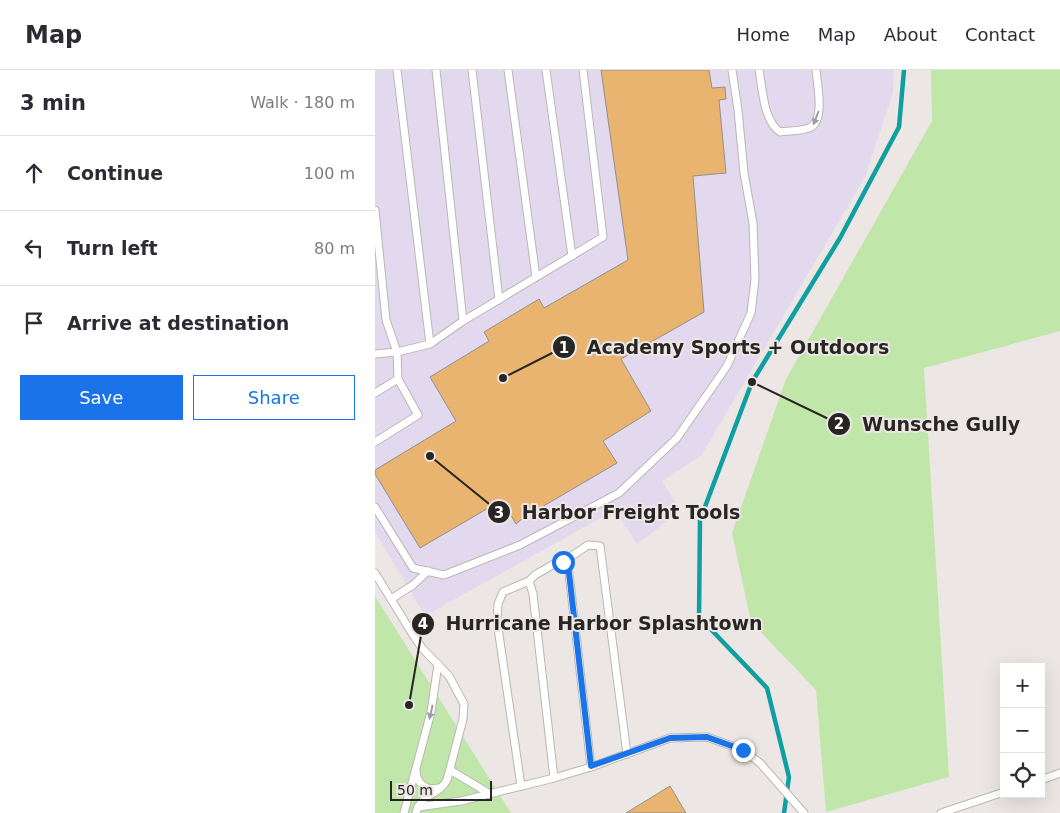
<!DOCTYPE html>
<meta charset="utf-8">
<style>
body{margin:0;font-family:"DejaVu Sans",sans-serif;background:#f7f7f7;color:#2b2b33}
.controls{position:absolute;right:15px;bottom:15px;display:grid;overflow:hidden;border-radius:0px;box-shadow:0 5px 20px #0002}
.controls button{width:45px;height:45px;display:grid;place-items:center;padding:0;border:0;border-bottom:1px solid #e1e1e2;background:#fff;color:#2b2b33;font:25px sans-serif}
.scale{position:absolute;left:15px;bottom:12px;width:102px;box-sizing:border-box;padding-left:5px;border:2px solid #282625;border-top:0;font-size:14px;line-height:18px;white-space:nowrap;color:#282625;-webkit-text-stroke:4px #ece7e4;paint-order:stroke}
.stop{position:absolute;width:15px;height:15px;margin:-11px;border:4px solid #1a73e8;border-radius:50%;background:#fff}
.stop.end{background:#1a73e8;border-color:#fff;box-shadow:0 1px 5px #0008}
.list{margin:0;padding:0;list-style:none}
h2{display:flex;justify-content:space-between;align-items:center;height:65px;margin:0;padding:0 20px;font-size:21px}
h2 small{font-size:16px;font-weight:400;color:#7c7c81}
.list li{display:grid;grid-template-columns:32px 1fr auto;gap:15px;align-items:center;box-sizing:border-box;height:75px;padding:0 20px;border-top:1px solid #e1e1e2}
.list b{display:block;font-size:19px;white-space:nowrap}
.list em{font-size:16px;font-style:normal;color:#7c7c81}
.actions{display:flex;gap:10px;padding:15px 20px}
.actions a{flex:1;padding:11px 0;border:1px solid #1a73e8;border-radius:0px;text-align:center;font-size:18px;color:#1a73e8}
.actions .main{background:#1a73e8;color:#fff}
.icon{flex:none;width:28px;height:28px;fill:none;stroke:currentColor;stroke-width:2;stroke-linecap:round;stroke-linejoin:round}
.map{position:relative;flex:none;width:685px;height:743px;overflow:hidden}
header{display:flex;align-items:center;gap:30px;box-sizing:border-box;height:70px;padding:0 25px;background:#fff;border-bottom:1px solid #e1e1e2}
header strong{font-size:24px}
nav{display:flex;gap:28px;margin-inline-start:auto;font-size:18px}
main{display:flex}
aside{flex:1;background:#fff}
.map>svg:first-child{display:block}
.commercial{fill:#e3d9ee}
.green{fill:#c1e6a9}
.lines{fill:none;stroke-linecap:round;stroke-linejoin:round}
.stream{stroke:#109fa0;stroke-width:4.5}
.building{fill:#e9b46f;stroke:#938f8b}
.service-casing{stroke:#bbb6b3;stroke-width:9}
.service{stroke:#fff;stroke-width:7}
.oneway{fill:#9e9d9d}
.route{stroke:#1a73e8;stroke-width:6}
.leader{fill:none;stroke:#282625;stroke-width:2}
.callout-dot{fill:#282625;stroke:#ece7e4;stroke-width:2}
.mark-label{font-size:15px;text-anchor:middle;font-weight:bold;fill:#fff}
.callout-label{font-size:19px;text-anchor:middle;font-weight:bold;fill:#282625;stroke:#ece7e4;stroke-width:4;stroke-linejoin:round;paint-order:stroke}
</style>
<header>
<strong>Map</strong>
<nav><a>Home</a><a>Map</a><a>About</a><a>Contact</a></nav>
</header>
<main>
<aside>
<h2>3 min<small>Walk · 180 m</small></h2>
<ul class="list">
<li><svg class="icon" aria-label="ahead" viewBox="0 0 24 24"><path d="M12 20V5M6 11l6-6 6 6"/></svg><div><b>Continue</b></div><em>100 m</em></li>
<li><svg class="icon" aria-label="left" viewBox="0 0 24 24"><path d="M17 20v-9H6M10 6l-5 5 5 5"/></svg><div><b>Turn left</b></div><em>80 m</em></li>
<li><svg class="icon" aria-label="arrive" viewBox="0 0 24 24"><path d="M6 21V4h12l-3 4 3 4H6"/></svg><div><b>Arrive at destination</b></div></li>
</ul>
<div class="actions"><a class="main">Save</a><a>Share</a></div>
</aside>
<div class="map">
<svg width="685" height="743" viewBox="0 0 685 743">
<rect width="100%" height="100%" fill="#ece7e4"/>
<path class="commercial" d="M0,0H519L518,23L490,107L326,386L287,411L306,441L262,474L240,440L50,546L0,462Z"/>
<g class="green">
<path d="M556,0H685V261L549,298L574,707L451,742L441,620L376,552L357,463L411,309L557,51Z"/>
<path d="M0,526L136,743H0Z"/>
</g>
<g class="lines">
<path class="stream" d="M409,743L414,707L392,618L324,547L325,450L377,312L465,168L524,57L529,0"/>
</g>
<g class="building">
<path d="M226,0H334L337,18L350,17L351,29L344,30L351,103L318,106L329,242L246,289L276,341L228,371L242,393L148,448L141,454L127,430L45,478L0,404V400L81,351L55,307L114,271L109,262L164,229L169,238L253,190Z"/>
<path d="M295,716L311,743H251Z"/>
</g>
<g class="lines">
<defs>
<g id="service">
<path d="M22,0L55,274"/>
<path d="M61,0L88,251"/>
<path d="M97,0L124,230"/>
<path d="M133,0L161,207"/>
<path d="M171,0L197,186"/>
<path d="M384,0C388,20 388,50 405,62C413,61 430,61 436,57C450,49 442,13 441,0"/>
<path d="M0,140L11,250L22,282L23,309L43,345L0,372"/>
<path d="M0,284L22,282L55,274L88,251L228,167L208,0"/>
<path d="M0,323L23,309"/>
<path d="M0,437L38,498L69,505L145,475L244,423L302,368L352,296L376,243L380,209L378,153L369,103L363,40L357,0"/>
<path d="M188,492L194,503L216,697"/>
<path d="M0,503L38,565L47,578L74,606L89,634L88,649L72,710C64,726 46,723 41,743"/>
<path d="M154,511L158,524L179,708"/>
<path d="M16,529L38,515L53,501"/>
<path d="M75,700L115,724"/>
<path d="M41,701C42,714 51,721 64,718"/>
<path d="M666,710L685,703"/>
<path d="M146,716L122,551L123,534L128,522L154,511L160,505L179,494L188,492L213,475L225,476L252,684"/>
<path d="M43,737L86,731L179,708L216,697L295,668L332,667L368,680L385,693L429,743"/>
<path d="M29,743L56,642L63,594"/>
<path d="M566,743L629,722"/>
</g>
</defs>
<use href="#service" class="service-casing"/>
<use href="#service" class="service"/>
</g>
<defs><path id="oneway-solid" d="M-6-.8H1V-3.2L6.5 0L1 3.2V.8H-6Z" transform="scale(1.25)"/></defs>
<g class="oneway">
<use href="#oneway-solid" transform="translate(441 48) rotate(111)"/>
<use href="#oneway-solid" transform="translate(56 642) rotate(103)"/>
</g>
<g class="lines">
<path class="route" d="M188,492L194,503L216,696L295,668L332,667L368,680"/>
</g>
<path class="leader" d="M128 308L189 277M377 312L464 354M55 386L124 442M34 635L48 554"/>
<g class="callout-dot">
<circle cx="128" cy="308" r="5"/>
<circle cx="377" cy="312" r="5"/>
<circle cx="55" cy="386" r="5"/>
<circle cx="34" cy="635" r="5"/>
<circle cx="189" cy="277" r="12"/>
<circle cx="464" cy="354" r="12"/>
<circle cx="124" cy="442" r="12"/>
<circle cx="48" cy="554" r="12"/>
</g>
<g class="mark-label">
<text x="189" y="283">1</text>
<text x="464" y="359">2</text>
<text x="124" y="448">3</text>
<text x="48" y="559">4</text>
</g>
<g class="callout-label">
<text x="363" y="284">Academy Sports + Outdoors</text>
<text x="566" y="361">Wunsche Gully</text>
<text x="256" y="449">Harbor Freight Tools</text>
<text x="229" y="560">Hurricane Harbor Splashtown</text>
</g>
</svg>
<div class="controls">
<button>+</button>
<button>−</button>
<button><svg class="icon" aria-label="locate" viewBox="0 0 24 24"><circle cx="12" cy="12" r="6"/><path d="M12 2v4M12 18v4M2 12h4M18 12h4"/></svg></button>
</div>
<div class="scale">50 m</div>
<div class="stop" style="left:188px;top:492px"></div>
<div class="stop end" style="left:368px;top:680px"></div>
</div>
</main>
